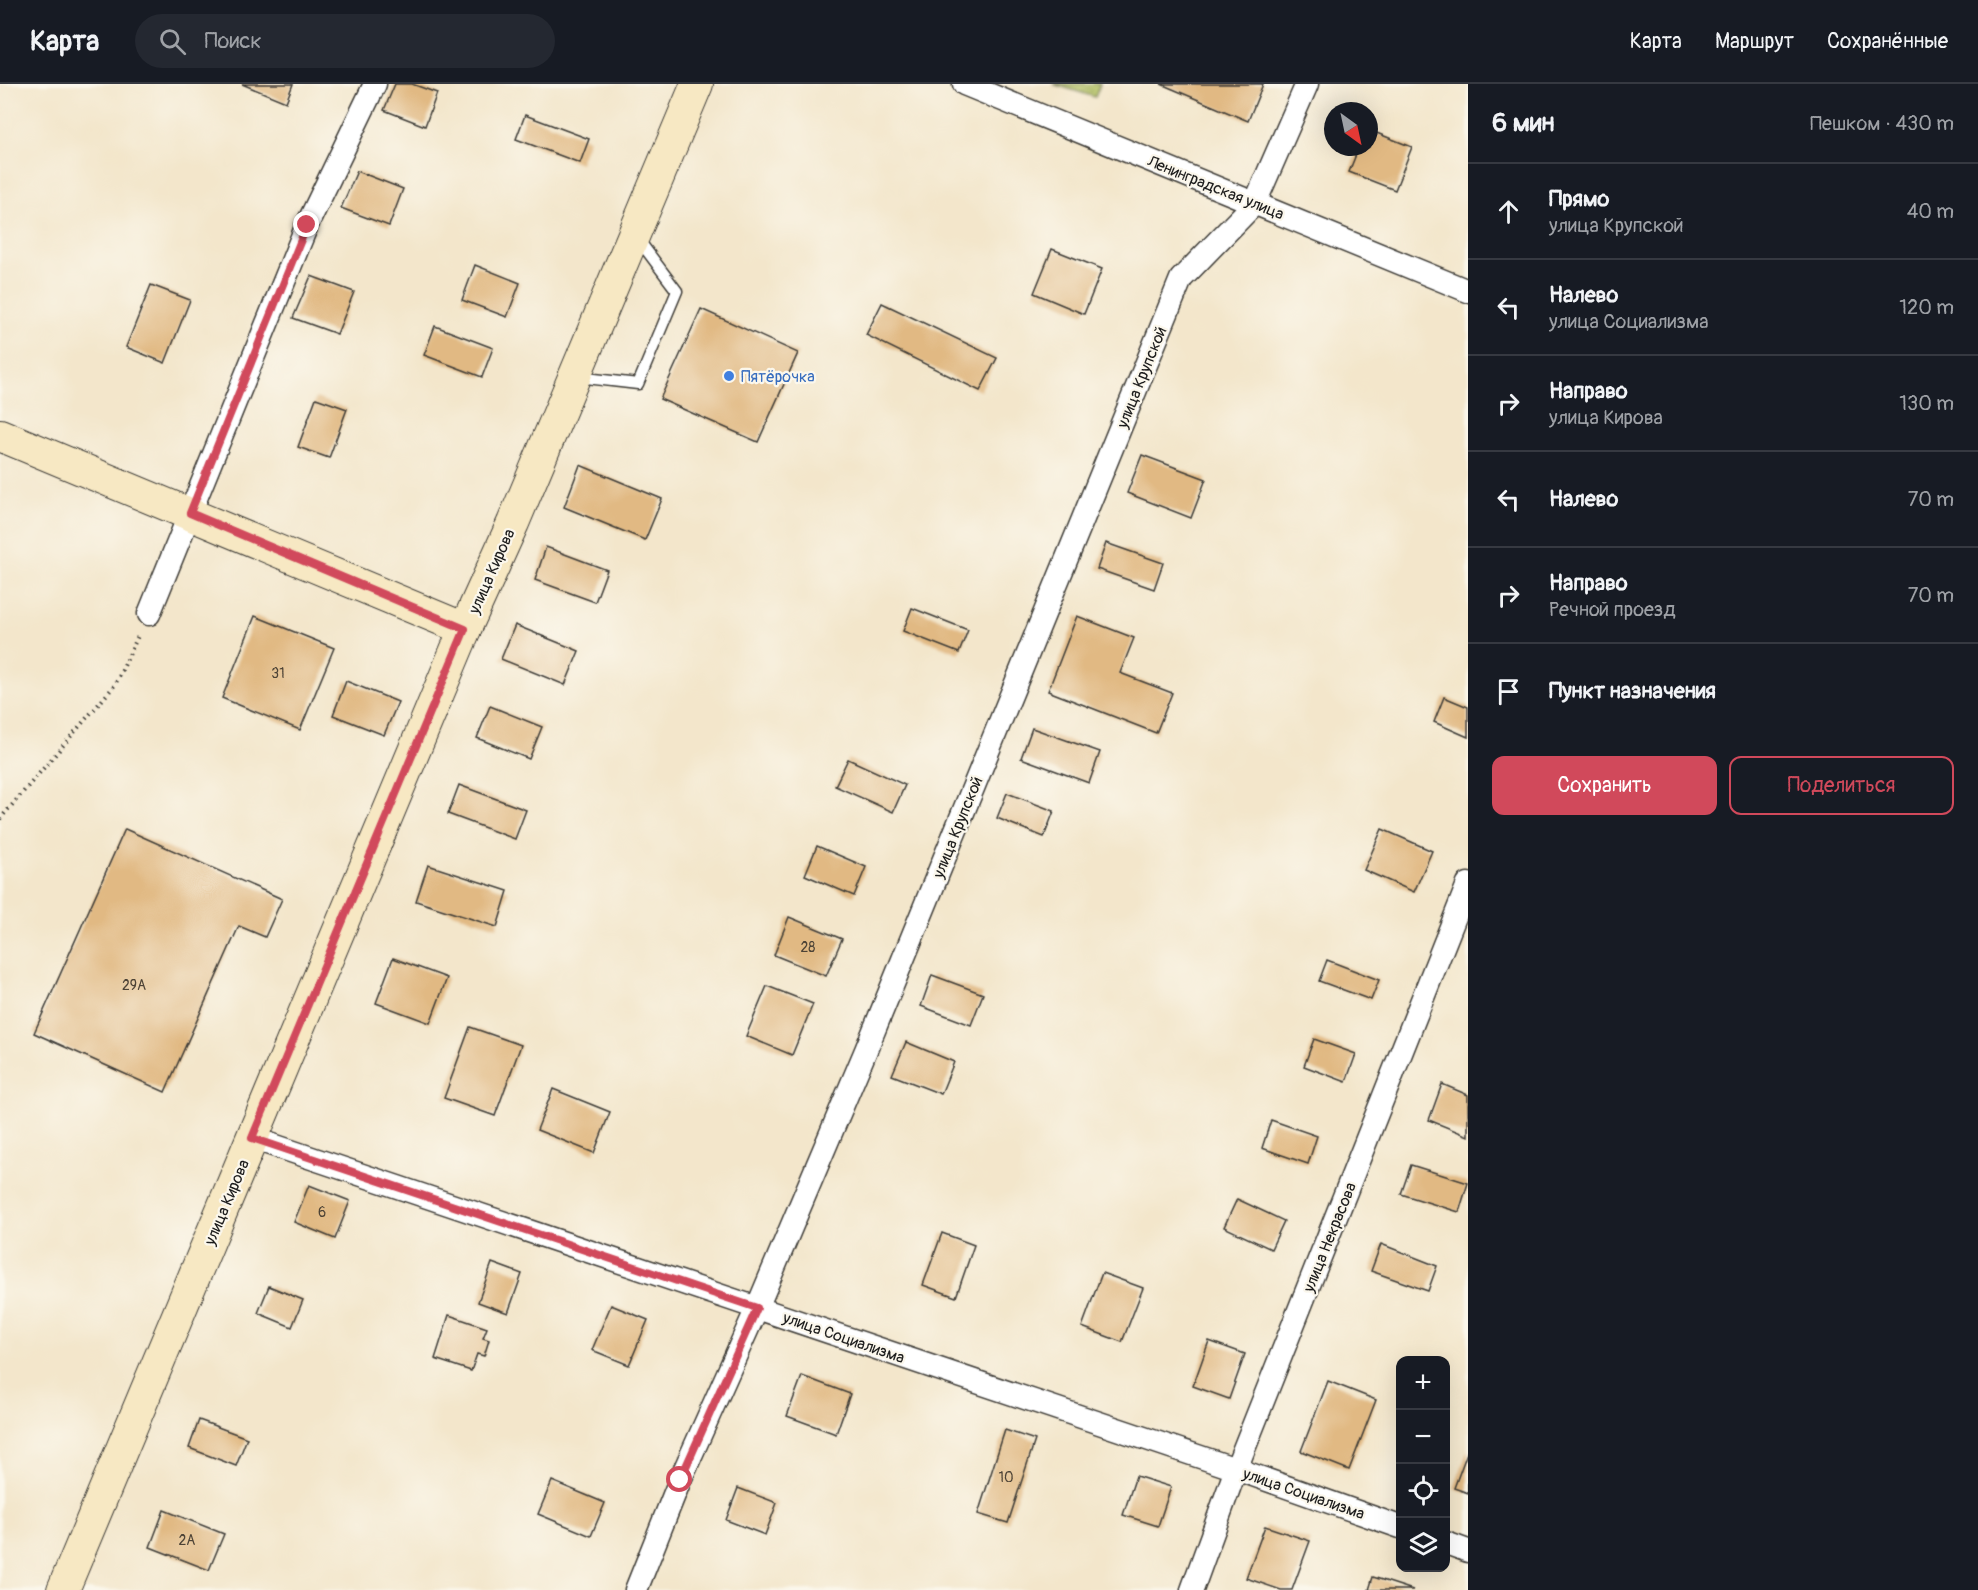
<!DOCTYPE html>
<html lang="ru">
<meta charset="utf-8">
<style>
body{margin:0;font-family:Pangolin,sans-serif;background:#242831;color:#f1f3f6}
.controls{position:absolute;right:18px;bottom:18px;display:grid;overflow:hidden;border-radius:12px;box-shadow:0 6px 24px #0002}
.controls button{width:54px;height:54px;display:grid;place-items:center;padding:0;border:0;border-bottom:2px solid #363941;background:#171b24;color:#f1f3f6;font:30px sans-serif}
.compass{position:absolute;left:1324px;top:18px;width:54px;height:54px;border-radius:50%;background:#171b24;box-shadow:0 6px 24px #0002;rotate:147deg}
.stop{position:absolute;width:18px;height:18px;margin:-14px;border:4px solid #d1495b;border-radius:50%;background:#fff}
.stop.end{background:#d1495b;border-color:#fff;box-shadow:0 2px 6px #0008}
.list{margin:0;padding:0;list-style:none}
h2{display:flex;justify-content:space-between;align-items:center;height:78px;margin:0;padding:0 24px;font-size:26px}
h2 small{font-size:20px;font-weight:400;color:#9ea1a6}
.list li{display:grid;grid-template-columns:39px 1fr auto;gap:18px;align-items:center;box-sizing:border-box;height:96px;padding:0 24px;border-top:2px solid #363941}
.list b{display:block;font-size:22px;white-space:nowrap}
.list p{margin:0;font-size:20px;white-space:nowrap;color:#9ea1a6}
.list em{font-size:20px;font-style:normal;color:#9ea1a6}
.actions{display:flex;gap:12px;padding:18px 24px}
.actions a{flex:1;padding:14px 0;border:2px solid #d1495b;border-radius:12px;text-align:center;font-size:21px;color:#d1495b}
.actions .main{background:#d1495b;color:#fff}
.icon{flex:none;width:33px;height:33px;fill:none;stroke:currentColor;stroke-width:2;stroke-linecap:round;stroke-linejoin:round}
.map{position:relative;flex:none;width:1468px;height:1506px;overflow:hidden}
header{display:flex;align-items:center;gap:36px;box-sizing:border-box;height:84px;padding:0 30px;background:#171b24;border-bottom:2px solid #363941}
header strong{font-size:28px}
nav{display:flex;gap:33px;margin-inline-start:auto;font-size:21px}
.search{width:420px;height:54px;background:#242831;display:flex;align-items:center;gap:15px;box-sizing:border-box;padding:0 21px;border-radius:33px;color:#9ea1a6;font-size:22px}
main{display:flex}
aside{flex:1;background:#171b24}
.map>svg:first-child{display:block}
.park{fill:url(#park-crowns);stroke:#676e40;stroke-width:1.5}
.building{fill:#e1b983}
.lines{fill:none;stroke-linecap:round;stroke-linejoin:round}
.lane-casing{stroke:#3c3a36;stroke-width:13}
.street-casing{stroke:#3c3a36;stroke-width:25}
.secondary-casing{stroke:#3c3a36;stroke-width:34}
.path{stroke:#3c3a36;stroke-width:4;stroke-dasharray:1.5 4.5;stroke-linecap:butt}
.lane{stroke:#fff;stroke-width:10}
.street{stroke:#fff;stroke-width:22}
.secondary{stroke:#f7e8c3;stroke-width:32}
.route{stroke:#d1495b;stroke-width:8}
.shop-dot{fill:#3f7fe0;stroke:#fbf7ec;stroke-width:2}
.labels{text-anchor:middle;stroke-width:4.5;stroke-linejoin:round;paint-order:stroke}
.number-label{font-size:14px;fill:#4d4336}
.street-label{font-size:16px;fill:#1c1c1c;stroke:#fbf7ec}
.shop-label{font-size:16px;fill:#366cbe;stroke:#fbf7ec;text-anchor:start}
</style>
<header>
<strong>Карта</strong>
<div class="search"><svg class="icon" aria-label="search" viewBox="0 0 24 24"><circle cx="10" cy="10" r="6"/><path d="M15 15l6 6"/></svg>Поиск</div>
<nav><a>Карта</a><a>Маршрут</a><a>Сохранённые</a></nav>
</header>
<main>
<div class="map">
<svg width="1468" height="1506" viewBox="0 0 1468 1506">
<defs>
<pattern id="park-crowns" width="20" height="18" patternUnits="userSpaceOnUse" patternTransform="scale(1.5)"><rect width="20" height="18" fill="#b2c063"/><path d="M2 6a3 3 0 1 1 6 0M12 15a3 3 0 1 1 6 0" fill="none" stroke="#98a455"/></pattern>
</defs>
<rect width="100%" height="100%" fill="#fbf7ec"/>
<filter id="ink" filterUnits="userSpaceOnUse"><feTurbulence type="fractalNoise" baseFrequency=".0167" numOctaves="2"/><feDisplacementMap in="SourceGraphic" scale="12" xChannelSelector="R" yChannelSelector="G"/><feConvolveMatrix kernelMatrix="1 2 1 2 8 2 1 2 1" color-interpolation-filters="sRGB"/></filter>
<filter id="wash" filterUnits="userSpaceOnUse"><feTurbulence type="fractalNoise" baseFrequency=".008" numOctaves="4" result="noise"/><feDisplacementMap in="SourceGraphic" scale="24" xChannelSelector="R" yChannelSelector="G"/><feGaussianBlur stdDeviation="1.35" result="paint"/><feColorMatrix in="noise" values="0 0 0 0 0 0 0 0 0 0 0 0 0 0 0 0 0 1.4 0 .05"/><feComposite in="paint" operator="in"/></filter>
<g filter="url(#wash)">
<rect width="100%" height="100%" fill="#f3e6cb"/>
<path class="park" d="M1053,0H1100L1095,13Z"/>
<g id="blocks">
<g class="building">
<path d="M242,0H293L286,18Z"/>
<path d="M395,0H412L437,9L425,42L384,26Z"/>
<path d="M1161,0H1263L1248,37Z"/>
<path d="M525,31L589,55L580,79L516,55Z"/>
<path d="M1369,46L1412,63L1395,106L1349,88L1359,63H1369Z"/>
<path d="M357,87L403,105L389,142L341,124Z"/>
<path d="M1052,165L1102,185L1084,230L1034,209Z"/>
<path d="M475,181L520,199L507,233L462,216Z"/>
<path d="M311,192L354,208L337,250L293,234Z"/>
<path d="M151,201L190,216L165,279L126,263Z"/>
<path d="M882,219L997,274L980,307L866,251Z"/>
<path d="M701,225L798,269L758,358L660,315Z"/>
<path d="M435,242L493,264L482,293L424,271Z"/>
<path d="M316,314L347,325L329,374L298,363Z"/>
<path d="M1142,371L1206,395L1191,434L1127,409Z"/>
<path d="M580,381L662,415L645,456L564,423Z"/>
<path d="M1106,459L1163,479L1154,505L1097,485Z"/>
<path d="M546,463L607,486L595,518L535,496Z"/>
<path d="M912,524L968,546L959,569L903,547Z"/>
<path d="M255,532L334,564L300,646L222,614Z"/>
<path d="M1077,532L1134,554L1120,589L1172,609L1156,649L1048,607Z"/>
<path d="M515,541L579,567L565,601L501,575Z"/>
<path d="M346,597L398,618L384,651L333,631Z"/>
<path d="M1444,613L1468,623V653L1434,638Z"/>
<path d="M490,622L542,643L529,675L477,654Z"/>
<path d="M1032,644L1100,668L1089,699L1021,674Z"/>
<path d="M848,675L905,701L893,728L835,702Z"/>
<path d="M459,701L526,726L515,755L448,730Z"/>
<path d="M1007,709L1054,727L1044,753L997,734Z"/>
<path d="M125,745L282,815L265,853L239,842L165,1008L34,949Z"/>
<path d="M1382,745L1432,767L1414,808L1364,786Z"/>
<path d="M817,762L866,783L854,812L805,791Z"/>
<path d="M428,781L508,807L497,843L416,817Z"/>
<path d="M789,833L842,855L826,892L774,871Z"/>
<path d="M393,874L447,894L430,939L376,919Z"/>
<path d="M1327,876L1379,896L1371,916L1319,897Z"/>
<path d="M932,891L983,910L971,941L921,922Z"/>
<path d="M767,902L813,920L792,971L746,952Z"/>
<path d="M470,943L521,961L495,1032L444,1014Z"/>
<path d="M1314,955L1356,970L1346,998L1304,982Z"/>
<path d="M906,958L954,978L941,1010L892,991Z"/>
<path d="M1442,1000L1468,1011V1052L1429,1036Z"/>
<path d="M553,1005L610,1028L594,1069L537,1046Z"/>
<path d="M1271,1036L1317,1052L1308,1080L1262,1064Z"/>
<path d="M1411,1081L1468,1099L1459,1128L1401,1110Z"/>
<path d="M309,1101L350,1117L335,1155L294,1138Z"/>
<path d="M1237,1115L1284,1137L1271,1165L1224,1143Z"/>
<path d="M942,1149L974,1161L956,1213L923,1201Z"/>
<path d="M1381,1160L1437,1182L1428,1207L1371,1187Z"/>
<path d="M492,1179L522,1190L508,1229L478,1218Z"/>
<path d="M1102,1189L1143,1204L1122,1258L1082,1243Z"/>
<path d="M269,1202L303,1216L292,1243L258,1229Z"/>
<path d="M611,1221L648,1236L629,1281L592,1266Z"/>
<path d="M449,1231L487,1244L483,1254L489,1256L484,1272L477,1270L471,1287L435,1275Z"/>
<path d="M1209,1257L1245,1270L1229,1315L1193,1302Z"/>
<path d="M802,1292L850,1310L836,1350L787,1332Z"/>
<path d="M1328,1297L1376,1316L1349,1386L1301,1367Z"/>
<path d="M199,1336L247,1354L236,1382L189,1364Z"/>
<path d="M1005,1346L1035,1356L1008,1439L978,1430Z"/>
<path d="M1468,1366V1409L1454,1404Z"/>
<path d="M1136,1392L1171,1403L1158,1442L1123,1431Z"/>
<path d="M552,1397L605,1419L591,1452L538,1430Z"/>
<path d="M738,1404L777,1419L765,1451L726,1436Z"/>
<path d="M164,1426L224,1450L209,1486L150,1463Z"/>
<path d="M1265,1442L1310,1457L1292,1506H1281L1246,1494Z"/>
<path d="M1373,1493L1413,1506H1369Z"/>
</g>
</g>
</g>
<g filter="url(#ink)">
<use href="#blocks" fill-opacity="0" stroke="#3c3a36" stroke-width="1.5"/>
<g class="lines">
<defs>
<path id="lane" d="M577,293L638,300L677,207L638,155"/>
<g id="street">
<path d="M964,0L1468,207"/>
<path d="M149,530L307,141L375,0"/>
<path d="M252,1054L1236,1385L1400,1443"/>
<path d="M1446,1459L1468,1467"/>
<path d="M636,1506L680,1396L757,1224L866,966L1181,195L1255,119L1307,0"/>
<path d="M1192,1506L1236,1385L1468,800"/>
</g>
<g id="secondary">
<path d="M0,351L465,545"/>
<path d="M63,1506L465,545L513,439L697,0"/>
</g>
</defs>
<use href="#lane" class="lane-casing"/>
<use href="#street" class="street-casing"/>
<use href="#secondary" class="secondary-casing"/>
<path class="path" d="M0,735L115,601L138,552"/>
<use href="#lane" class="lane"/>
<use href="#street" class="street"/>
<use href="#secondary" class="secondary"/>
</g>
</g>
<g class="lines" filter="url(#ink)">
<path class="route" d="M307,141L190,429L465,545L252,1054L757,1224L680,1396"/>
</g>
<circle class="shop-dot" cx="729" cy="292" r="6"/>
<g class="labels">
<g class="number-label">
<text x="278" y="594">31</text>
<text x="808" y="868">28</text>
<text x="134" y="906">29А</text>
<text x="322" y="1133">6</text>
<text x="1006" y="1398">10</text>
<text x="187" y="1461">2А</text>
</g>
<g class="street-label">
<text transform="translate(1216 103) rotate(22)" y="6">Ленинградская улица</text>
<text transform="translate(1141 293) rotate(-68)" y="6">улица Крупской</text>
<text transform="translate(491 487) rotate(-66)" y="6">улица Кирова</text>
<text transform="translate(957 743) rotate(-68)" y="6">улица Крупской</text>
<text transform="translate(226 1118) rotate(-67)" y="6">улица Кирова</text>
<text transform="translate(1329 1153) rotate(-68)" y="6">улица Некрасова</text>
<text transform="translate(844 1253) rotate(19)" y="6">улица Социализма</text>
<text transform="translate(1304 1409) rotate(19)" y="6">улица Социализма</text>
</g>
<g class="shop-label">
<text x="741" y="298">Пятёрочка</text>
</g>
</g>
</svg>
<div class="controls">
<button>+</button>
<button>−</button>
<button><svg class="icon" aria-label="locate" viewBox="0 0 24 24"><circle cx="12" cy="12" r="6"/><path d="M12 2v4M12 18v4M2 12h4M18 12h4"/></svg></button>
<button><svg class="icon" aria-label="layers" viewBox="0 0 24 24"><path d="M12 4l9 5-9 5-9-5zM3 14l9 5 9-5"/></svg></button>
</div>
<svg class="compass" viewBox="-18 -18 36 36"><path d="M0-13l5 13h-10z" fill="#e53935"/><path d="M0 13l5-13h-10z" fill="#9ea1a6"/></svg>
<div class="stop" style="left:680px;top:1396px"></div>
<div class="stop end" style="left:307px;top:141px"></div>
</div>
<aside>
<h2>6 мин<small>Пешком · 430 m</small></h2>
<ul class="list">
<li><svg class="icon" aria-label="ahead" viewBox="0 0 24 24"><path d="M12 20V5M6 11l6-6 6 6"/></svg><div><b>Прямо</b><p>улица Крупской</p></div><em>40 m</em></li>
<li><svg class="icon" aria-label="left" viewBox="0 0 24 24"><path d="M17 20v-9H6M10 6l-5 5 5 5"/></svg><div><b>Налево</b><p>улица Социализма</p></div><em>120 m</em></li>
<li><svg class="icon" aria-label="right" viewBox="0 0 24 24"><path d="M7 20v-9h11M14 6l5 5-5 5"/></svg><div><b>Направо</b><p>улица Кирова</p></div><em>130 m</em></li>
<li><svg class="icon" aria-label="left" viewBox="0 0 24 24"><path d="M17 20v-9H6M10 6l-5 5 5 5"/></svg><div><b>Налево</b></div><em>70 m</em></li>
<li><svg class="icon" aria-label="right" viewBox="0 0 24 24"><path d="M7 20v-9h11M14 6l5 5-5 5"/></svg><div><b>Направо</b><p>Речной проезд</p></div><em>70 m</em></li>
<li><svg class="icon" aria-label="arrive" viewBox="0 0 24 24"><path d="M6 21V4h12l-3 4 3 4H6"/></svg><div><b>Пункт назначения</b></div></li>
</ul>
<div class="actions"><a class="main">Сохранить</a><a>Поделиться</a></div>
</aside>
</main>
